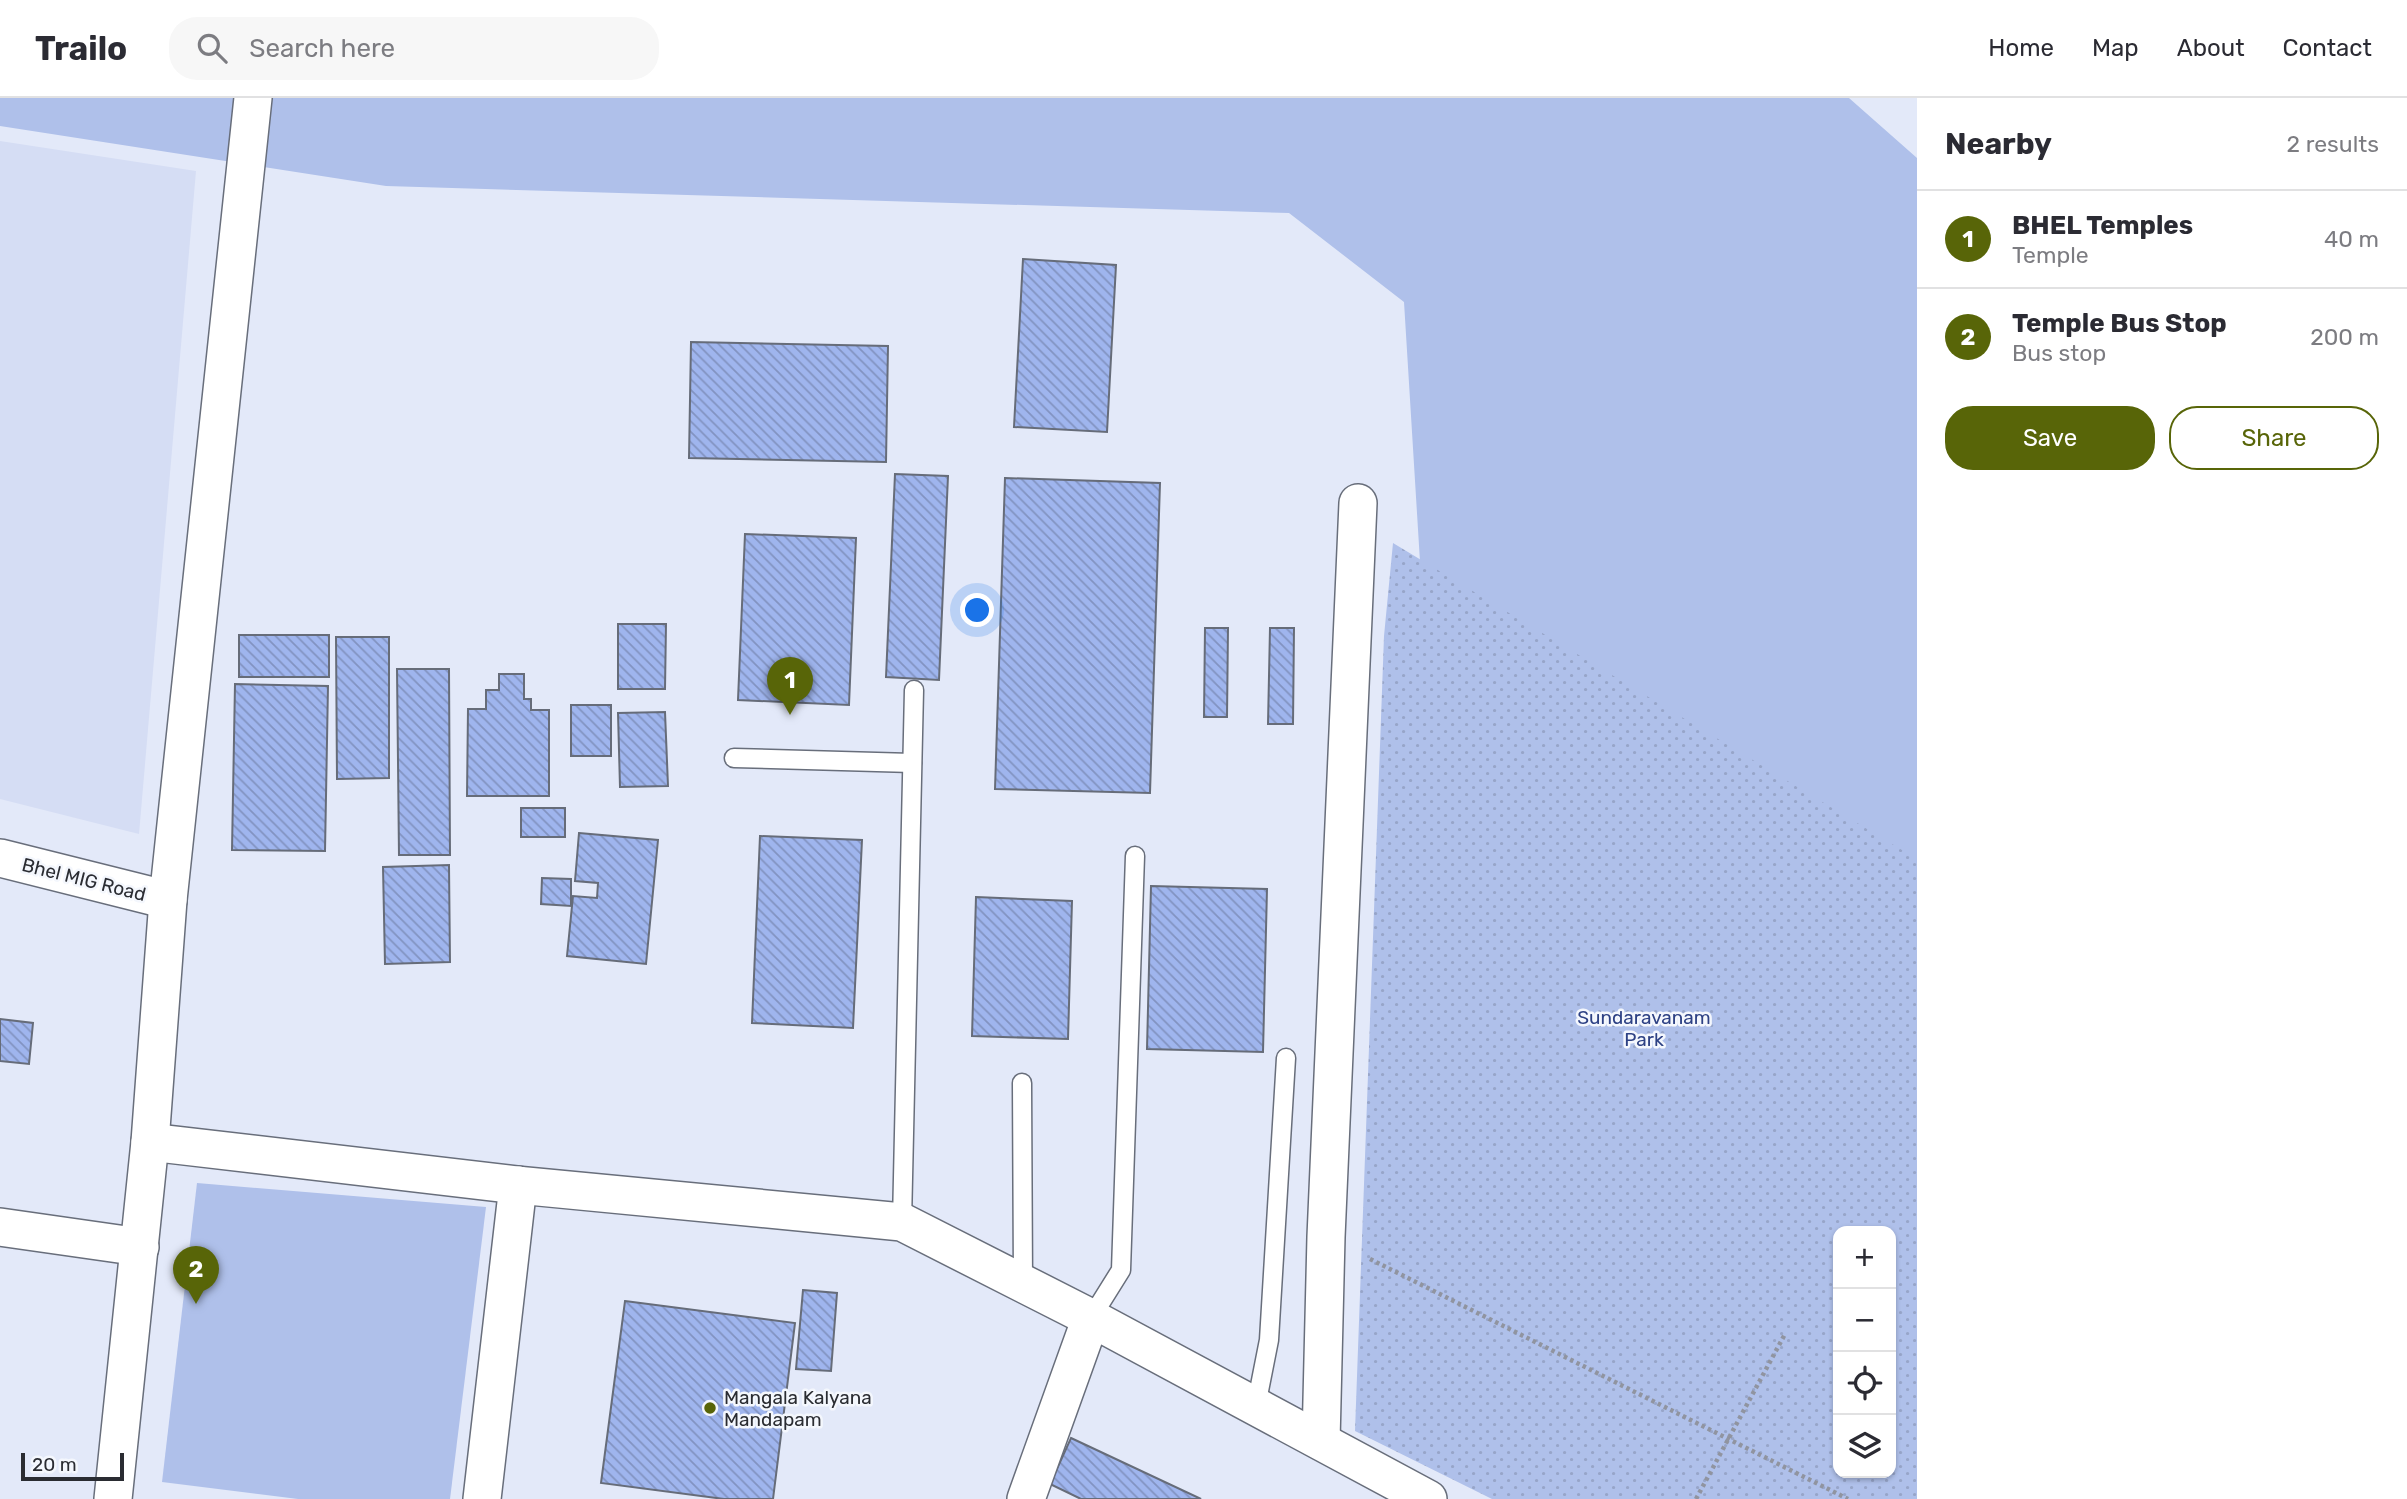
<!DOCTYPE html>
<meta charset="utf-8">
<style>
body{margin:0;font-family:Rubik,sans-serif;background:#f7f7f7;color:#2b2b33}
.controls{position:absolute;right:21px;bottom:21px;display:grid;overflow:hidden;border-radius:14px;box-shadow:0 2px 5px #0004}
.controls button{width:63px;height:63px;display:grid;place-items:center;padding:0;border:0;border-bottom:2px solid #e1e1e2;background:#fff;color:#2b2b33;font:35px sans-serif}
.scale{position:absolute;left:21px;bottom:18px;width:103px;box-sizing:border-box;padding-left:7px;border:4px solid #2a2c32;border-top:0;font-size:19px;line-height:24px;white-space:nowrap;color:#2a2c32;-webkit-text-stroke:5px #f4f7fd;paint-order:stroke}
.you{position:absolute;left:978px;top:513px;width:24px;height:24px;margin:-18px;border:5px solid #fff;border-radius:50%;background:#1a73e8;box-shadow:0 0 0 10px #1a73e833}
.badge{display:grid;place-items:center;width:46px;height:46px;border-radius:50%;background:#586508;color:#fff;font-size:23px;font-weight:700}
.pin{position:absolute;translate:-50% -58px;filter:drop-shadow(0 2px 4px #0008)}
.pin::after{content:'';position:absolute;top:37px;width:24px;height:21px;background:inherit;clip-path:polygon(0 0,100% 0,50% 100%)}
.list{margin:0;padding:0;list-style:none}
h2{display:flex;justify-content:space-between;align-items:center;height:91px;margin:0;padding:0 28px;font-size:30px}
h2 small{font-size:23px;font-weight:400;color:#7c7c81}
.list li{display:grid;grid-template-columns:46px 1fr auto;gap:21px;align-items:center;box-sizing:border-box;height:98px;padding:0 28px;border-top:2px solid #e1e1e2}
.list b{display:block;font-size:26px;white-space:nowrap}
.list p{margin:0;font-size:23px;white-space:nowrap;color:#7c7c81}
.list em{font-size:23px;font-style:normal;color:#7c7c81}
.actions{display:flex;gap:14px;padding:21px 28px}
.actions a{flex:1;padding:16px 0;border:2px solid #586508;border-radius:28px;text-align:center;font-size:24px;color:#586508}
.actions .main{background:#586508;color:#fff}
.icon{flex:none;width:38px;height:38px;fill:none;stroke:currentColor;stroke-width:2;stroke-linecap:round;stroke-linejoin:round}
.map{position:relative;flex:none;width:1917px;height:1401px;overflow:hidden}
header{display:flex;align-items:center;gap:42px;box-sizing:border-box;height:98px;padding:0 35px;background:#fff;border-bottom:2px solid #e1e1e2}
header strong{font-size:33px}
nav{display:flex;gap:38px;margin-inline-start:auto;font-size:24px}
.search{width:490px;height:63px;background:#f7f7f7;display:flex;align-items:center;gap:18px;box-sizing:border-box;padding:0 24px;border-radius:28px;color:#7c7c81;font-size:26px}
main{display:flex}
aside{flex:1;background:#fff}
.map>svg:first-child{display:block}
.built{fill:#d5ddf4}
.green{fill:#afc0ea}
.park{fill:url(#park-dots);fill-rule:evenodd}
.building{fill:url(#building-back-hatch);stroke:#666c79;stroke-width:2}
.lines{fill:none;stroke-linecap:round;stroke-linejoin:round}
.service-casing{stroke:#686e7b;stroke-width:21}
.minor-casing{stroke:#686e7b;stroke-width:40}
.path{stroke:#9094a0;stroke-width:4.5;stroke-dasharray:3.5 3.5;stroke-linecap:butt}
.service{stroke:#fff;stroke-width:18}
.minor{stroke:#fff;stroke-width:37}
.poi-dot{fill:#586508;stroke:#f4f7fd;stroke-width:2.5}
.labels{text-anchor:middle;stroke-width:5;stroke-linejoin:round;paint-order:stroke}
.street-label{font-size:19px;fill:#2a2c32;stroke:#f4f7fd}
.park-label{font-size:19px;fill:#2d4184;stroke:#f4f7fd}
.poi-label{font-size:19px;fill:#2a2c32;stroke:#f4f7fd;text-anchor:start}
</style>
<header>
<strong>Trailo</strong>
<div class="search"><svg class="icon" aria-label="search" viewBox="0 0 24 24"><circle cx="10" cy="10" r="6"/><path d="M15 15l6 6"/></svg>Search here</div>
<nav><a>Home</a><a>Map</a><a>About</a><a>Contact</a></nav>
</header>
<main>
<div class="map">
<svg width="1917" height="1401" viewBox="0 0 1917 1401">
<defs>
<pattern id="park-dots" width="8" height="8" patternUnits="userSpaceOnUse" patternTransform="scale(1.75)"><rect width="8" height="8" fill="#afc0ea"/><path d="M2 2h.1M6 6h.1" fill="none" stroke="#97a5c9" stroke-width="1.8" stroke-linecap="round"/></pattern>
<pattern id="building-back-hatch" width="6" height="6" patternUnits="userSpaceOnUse" patternTransform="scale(1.75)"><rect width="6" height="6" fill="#9fb5ee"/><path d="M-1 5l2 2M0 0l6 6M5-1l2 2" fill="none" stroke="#8293c1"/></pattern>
</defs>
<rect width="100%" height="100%" fill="#e3e9f9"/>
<path class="built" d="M0,43L196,73L139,736L0,701Z"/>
<g class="green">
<path d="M0,0H1849L1917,60V777L1421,480L1404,204L1289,115L386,88L0,28Z"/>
<path d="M197,1085L486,1109L450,1401H298L162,1384Z"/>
</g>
<path class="park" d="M1393,445L1917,761V1401H1492L1355,1333L1384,538ZM1838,1133H1891V1375H1838Z"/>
<g class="building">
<path d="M1023,161L1116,167L1107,334L1014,329Z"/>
<path d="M691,244L888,248L886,364L689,360Z"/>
<path d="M895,376L948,378L939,582L886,579Z"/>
<path d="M1005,380L1160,385L1150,695L995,691Z"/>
<path d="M745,436L856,440L849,607L738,602Z"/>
<path d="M618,526H666L665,591H618Z"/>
<path d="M1205,530H1228L1227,619H1204Z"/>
<path d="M1270,530H1294L1293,626H1268Z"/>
<rect x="239" y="537" width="90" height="42"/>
<path d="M336,539H389V680L337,681Z"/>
<path d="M397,571H449L450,757H399Z"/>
<path d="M499,576H524V601H531V612H549V698H467L468,611H486V592H499Z"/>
<path d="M235,586L328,588L325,753L232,752Z"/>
<rect x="571" y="607" width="40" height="51"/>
<path d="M665,614L668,688L620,689L618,615Z"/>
<rect x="521" y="710" width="44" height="29"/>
<path d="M579,735L658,742L646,866L567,858L573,798L597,800L598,785L575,783Z"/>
<path d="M760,738L862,742L853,930L752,925Z"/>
<path d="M449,767L450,864L385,866L383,769Z"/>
<path d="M542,780L571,781V808L541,806Z"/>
<path d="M1151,788L1267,791L1263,954L1147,951Z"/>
<path d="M976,799L1072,803L1068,941L972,938Z"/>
<path d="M0,921L33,925L29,966L0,963Z"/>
<path d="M803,1192L837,1195L831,1273L796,1271Z"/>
<path d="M625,1203L795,1225L773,1401H724L601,1385Z"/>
<path d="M1071,1340L1201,1401H1081L1050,1386Z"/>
</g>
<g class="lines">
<defs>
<g id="service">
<path d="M734,660L912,665"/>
<path d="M1022,985L1023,1186"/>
<path d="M902,1124L914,592"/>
<path d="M1091,1220L1121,1172L1135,758"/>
<path d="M1256,1308L1269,1242L1286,960"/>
</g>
<g id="minor">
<path d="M0,760L168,802"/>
<path d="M150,1044L518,1087L902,1124L1091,1220L1428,1401"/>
<path d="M0,1129L140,1149"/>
<path d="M1321,1343L1326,1139L1358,405"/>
<path d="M113,1401L150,1044L168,802L253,0"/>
<path d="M482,1401L518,1087"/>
<path d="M1026,1401L1091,1220"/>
</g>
</defs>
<use href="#service" class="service-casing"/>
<use href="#minor" class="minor-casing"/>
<g class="path">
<path d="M1370,1161L1848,1401"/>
<path d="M1696,1401L1785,1236"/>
</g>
<use href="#service" class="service"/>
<use href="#minor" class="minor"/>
</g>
<circle class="poi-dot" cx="710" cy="1310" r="7"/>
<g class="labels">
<g class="street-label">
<text transform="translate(84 781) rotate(14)" y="7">Bhel MIG Road</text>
</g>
<g class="park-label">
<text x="1644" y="926">Sundaravanam<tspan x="1644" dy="22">Park</tspan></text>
</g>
<g class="poi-label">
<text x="724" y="1306">Mangala Kalyana<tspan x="724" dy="22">Mandapam</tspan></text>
</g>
</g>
</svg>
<div class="controls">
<button>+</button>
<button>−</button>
<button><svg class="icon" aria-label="locate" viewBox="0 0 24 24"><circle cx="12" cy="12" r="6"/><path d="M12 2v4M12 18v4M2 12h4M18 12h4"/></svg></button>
<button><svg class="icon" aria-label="layers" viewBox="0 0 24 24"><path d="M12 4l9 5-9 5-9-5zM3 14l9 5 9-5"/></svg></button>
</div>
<div class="scale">20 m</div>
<div class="you"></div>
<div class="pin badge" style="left:790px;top:617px">1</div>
<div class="pin badge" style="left:196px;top:1206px">2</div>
</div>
<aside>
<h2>Nearby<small>2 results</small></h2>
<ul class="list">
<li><span class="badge">1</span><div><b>BHEL Temples</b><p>Temple</p></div><em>40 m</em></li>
<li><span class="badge">2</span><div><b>Temple Bus Stop</b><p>Bus stop</p></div><em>200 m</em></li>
</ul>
<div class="actions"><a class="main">Save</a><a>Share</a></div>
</aside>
</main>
